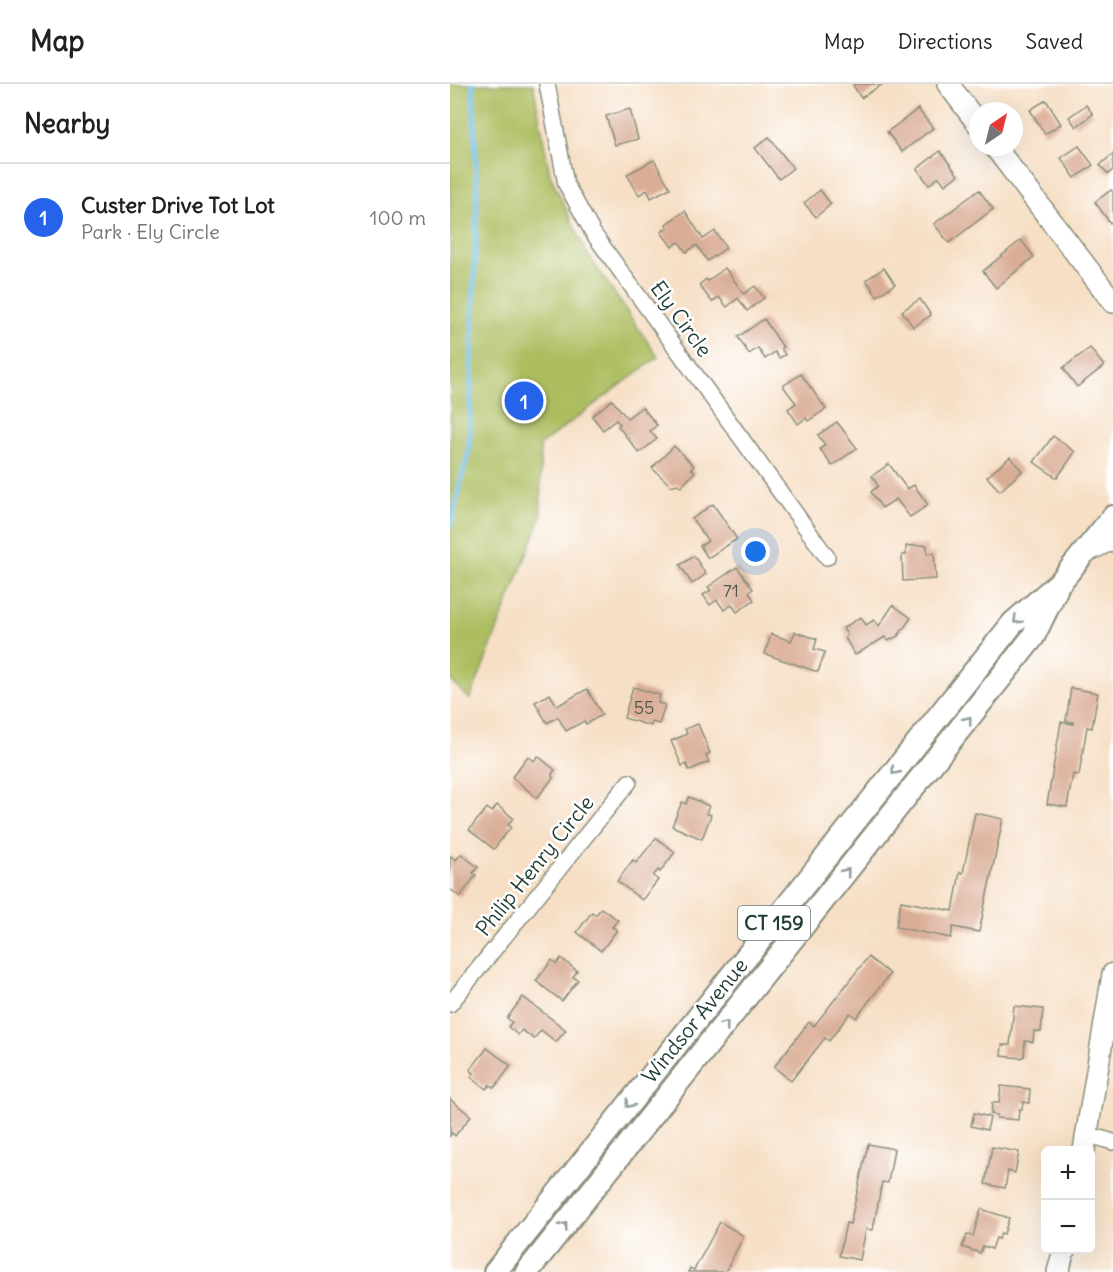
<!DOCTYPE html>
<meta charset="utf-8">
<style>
body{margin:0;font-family:Delius,sans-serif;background:#f6f6f6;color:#202124}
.controls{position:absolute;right:18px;bottom:18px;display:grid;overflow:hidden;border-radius:9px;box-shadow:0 6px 24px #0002}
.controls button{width:54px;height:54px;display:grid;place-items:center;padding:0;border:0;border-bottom:2px solid #e0e0e0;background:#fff;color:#202124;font:30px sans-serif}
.compass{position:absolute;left:519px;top:18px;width:54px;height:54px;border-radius:50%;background:#fff;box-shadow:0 6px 24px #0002;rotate:35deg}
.you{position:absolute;left:306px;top:468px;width:21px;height:21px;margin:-15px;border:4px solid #fff;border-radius:50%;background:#1a73e8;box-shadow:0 0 0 9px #1a73e833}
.badge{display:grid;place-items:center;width:39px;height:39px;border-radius:50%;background:#2563eb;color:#fff;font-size:20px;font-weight:700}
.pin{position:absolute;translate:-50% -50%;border:3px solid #fff;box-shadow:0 2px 6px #0006}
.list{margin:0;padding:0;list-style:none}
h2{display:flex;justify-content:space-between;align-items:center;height:78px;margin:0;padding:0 24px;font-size:26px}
h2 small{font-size:20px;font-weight:400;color:#757577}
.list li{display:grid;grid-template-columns:39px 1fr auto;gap:18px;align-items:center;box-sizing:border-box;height:108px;padding:0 24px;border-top:2px solid #e0e0e0}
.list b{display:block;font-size:22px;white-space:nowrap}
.list p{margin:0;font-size:20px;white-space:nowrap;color:#757577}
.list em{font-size:20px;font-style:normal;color:#757577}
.map{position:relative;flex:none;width:663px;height:1188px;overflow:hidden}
header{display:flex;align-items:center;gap:36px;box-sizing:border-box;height:84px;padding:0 30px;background:#fff;border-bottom:2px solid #e0e0e0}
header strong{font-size:28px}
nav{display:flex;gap:33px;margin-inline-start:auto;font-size:21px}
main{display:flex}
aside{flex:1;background:#fff}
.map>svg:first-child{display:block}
.green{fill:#adbe61;stroke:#667e4a;stroke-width:1.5}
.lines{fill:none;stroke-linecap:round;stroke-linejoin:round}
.stream{stroke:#6fc1eb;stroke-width:5}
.building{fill:#daad96}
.street-casing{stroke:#8a8e7c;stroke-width:18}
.secondary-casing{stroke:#8a8e7c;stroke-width:24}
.primary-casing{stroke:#8a8e7c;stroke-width:26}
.street{stroke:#fff;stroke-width:15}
.secondary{stroke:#fff;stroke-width:21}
.primary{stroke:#fff;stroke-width:22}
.oneway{stroke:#8f9e9a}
.labels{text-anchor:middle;stroke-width:5;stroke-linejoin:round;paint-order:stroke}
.number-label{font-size:18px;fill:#4e594c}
.shield{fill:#fff;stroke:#627771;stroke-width:1.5}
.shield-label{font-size:20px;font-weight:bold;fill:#1f3d34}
.street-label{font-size:21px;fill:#1f3d34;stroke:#fff}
</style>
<header>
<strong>Map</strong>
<nav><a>Map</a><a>Directions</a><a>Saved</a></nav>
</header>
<main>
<aside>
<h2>Nearby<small></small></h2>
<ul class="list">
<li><span class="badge">1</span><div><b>Custer Drive Tot Lot</b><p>Park · Ely Circle</p></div><em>100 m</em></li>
</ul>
</aside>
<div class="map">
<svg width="663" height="1188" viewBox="0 0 663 1188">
<rect width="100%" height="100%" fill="#fff"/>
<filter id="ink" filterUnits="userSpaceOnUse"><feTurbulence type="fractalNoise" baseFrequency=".0167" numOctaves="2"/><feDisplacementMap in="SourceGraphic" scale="12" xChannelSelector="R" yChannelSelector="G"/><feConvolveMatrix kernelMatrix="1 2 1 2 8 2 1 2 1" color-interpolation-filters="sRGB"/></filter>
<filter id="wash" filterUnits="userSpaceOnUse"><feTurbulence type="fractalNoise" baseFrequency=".008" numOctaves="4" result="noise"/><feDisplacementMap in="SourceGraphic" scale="24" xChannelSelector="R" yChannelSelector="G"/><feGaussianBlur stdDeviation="1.35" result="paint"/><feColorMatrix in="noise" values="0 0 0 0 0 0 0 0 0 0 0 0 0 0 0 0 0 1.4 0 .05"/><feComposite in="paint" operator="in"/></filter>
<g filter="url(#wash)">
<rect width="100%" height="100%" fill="#f6dfc5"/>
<path class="green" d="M0,0H83L100,91L136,168L208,273L90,361L91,434L20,615L0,596Z"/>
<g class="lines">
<path class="stream" d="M0,442L19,365L27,109L23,0"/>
</g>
<g id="blocks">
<g class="building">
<path d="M404,0H433L411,14L403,1Z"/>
<path d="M596,16L611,40L595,50L580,26Z"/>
<path d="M636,21L643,30L626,43L619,33Z"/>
<path d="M180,25L188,55L165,61L156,32Z"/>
<path d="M468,25L483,44L452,68L437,48Z"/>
<path d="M319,53L343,84L329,95L305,64Z"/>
<path d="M629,62L643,81L625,94L611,74Z"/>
<path d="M490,67L508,91L495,101L489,93L479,101L467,85Z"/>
<path d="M663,70V86L658,90L650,81Z"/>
<path d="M204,76L220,104L201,114L197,106L189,111L177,90Z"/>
<path d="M370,106L381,120L366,133L354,119Z"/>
<path d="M529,106L543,125L499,159L484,140Z"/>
<path d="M661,106L663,108V137L660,139L645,118Z"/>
<path d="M235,127L253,155L265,147L276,164L257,177L247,161L236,168L229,158L222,163L211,148L218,144L216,140Z"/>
<path d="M571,156L584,173L546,204L533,187Z"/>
<path d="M275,184L294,210L305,202L314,214L297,227L288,214L277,223L269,213L262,218L249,201L256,195L258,197Z"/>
<path d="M434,184L445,200L427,212L416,196Z"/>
<path d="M470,215L481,231L463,243L452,227Z"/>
<path d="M314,235L333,263L331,264L335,271L329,274L325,268L315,275L308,264L299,270L288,253Z"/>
<path d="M640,264L654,282L627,303L613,284Z"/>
<path d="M351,290L376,325L358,337L356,334L348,340L338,325L346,319L333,302Z"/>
<path d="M162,316L177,334L192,323L207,341L200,347L207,355L189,369L168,342L170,340L166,336L153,346L142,332Z"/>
<path d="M387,338L407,364L382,382L370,365L375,361L368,351Z"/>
<path d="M603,352L625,368L607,394L584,378Z"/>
<path d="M224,362L244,382L241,385L245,388L231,403L227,400L221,402L202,384Z"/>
<path d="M560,373L572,387L550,407L537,393Z"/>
<path d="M439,380L457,405L464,401L478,421L460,433L446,415L432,424L421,408L428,402L422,392Z"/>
<path d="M263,420L287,455L258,474L250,462L258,457L242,435Z"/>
<path d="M477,461V470L484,469L486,495L453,497L452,471H456V462Z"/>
<path d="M244,472L256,490L242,500L230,481Z"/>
<path d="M287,483L303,505L299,508L304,516L287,528L282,521L274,526L267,516L260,521L253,511L261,506L258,503Z"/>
<path d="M443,521L461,534L448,552L438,557L435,553L405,571L395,554L397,551L393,544L411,533L416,541L424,536L429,542Z"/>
<path d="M345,548L367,555L364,565L375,568L368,588L315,570L321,550L341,557Z"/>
<path d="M183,603L210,611L208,619L215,621L209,640L202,638L201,642L174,634Z"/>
<path d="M621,604L648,609L642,644L637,643L629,691L623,690L617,723L597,720L611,638L623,640V638L616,637Z"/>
<path d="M137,605L152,631L136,640L134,637L116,647L108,633L97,639L85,618L100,610L107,622Z"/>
<path d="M248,640L260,669L256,671L259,678L239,686L236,680L232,682L221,657L237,650L235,645Z"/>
<path d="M78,672L84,677L88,672L105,686L102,690L103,694L87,714L62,693Z"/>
<path d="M239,713L259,722L256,729L261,731L252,755L222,742L232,718L236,720Z"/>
<path d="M47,721L63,734L58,741L61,743L44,765L19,746L37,724L42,728Z"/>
<path d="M525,729L553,735L529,848L503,843L501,854L446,843L451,817L503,827L510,788L513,789Z"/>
<path d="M206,754L225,768L210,788L208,786L203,792L208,796L192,816L167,797L183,776L186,779Z"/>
<path d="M11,770L28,783L23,789L26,791L10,813L0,805V772L6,776Z"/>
<path d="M151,824L168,836L162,843L167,846L151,867L127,848L142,828L146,831Z"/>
<path d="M418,873L440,890L406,934L400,929L379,957L375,954L341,997L324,983L359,938L364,942Z"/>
<path d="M111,874L127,887L123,893L128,896L112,917L86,897L102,876L107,880Z"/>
<path d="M73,913L116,946L106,958L91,946L84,955L72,946L68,951L58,943L62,938L57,934Z"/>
<path d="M564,922L593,925L591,948L584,947L583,958L575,957L574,972L571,974L551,972L552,961H560Z"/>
<path d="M37,964L61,982L44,1004L40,1001L36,1005L21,993L24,989L20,986Z"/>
<path d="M551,1002L580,1005L579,1019L573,1018L572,1025H569L568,1036L547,1034V1031L541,1030L542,1019H549Z"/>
<path d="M0,1015L21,1032L5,1052L2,1049L0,1052Z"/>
<path d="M524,1029L540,1033L537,1046L521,1042Z"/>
<path d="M418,1060L444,1065L438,1099L432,1098L423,1146L416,1145L410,1176L389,1172L396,1139L400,1140Z"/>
<path d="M542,1063L569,1068L565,1089L558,1087L555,1104L535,1100Z"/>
<path d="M531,1125L559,1134L554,1150L551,1149L549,1155L546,1154L542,1165L533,1162L530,1169L512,1163L517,1151L523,1152Z"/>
<path d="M270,1138L294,1152L275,1188H238L240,1184L244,1186Z"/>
</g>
</g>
</g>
<g filter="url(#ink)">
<use href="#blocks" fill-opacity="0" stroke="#8a8e7c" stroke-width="1.5"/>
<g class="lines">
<defs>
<g id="street">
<path d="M97,0L116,100L143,149L377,473"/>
<path d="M638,470L663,458"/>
<path d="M0,920L179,698"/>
<path d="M636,1050L663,1058"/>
</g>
<g id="secondary">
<path d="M498,0L528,40"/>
<path d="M545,63L663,218"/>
<path d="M634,1066L663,890"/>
<path d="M608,1188L614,1166"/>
</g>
<g id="primary">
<path d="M45,1188L563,539L611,497L663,433"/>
<path d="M77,1188L583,553L606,506"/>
</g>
</defs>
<use href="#street" class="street-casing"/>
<use href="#secondary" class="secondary-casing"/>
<use href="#primary" class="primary-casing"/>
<use href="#street" class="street"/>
<use href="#secondary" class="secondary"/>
<use href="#primary" class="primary"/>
</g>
<defs><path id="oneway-chevron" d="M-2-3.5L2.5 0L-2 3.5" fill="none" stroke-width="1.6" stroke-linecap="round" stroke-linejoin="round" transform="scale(1.5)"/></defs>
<g class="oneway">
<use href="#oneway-chevron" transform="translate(567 536) rotate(136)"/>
<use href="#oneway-chevron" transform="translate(518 636) rotate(-51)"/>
<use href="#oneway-chevron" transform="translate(445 687) rotate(129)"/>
<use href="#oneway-chevron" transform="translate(396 788) rotate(-51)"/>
<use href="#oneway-chevron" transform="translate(275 941) rotate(-51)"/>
<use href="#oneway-chevron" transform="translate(179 1020) rotate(129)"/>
<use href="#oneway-chevron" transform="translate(114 1142) rotate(-51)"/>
</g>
</g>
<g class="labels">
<g class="number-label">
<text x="281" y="513">71</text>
<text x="194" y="630">55</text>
</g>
<rect class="shield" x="288" y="822" width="72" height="34" rx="4.5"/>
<g class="shield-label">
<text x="324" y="846">CT 159</text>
</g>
<g class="street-label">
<text transform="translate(231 235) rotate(54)" y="7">Ely Circle</text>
<text transform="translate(85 782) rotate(-51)" y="7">Philip Henry Circle</text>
<text transform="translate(245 937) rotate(-51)" y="7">Windsor Avenue</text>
</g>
</g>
</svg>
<div class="controls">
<button>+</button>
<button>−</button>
</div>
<svg class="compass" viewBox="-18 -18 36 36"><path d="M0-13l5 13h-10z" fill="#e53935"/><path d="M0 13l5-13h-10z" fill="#757577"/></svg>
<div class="you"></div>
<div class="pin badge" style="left:74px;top:317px">1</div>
</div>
</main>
